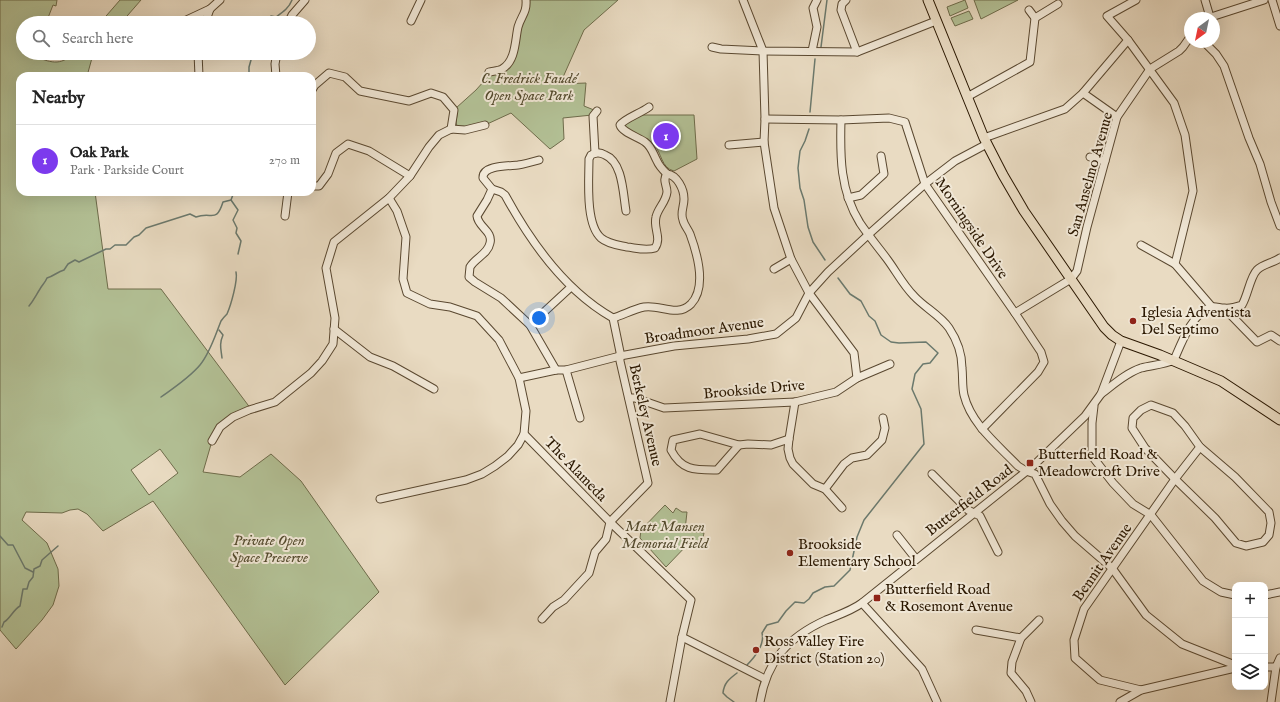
<!DOCTYPE html>
<meta charset="utf-8">
<style>
body{margin:0;font-family:"IM FELL English",serif;background:#f2f2f2;color:#222}
.controls{position:absolute;right:12px;bottom:12px;display:grid;overflow:hidden;border-radius:8px;box-shadow:0 4px 16px #0002}
.controls button{width:36px;height:36px;display:grid;place-items:center;padding:0;border:0;border-bottom:1px solid #e0e0e0;background:#fff;color:#222;font:20px sans-serif}
.compass{position:absolute;left:1184px;top:12px;width:36px;height:36px;border-radius:50%;background:#fff;box-shadow:0 4px 16px #0002;rotate:213deg}
.you{position:absolute;left:539px;top:318px;width:14px;height:14px;margin:-10px;border:3px solid #fff;border-radius:50%;background:#1a73e8;box-shadow:0 0 0 6px #1a73e833}
.badge{display:grid;place-items:center;width:26px;height:26px;border-radius:50%;background:#7c3aed;color:#fff;font-size:13px;font-weight:700}
.pin{position:absolute;translate:-50% -50%;border:2px solid #fff;box-shadow:0 1px 4px #0006}
.list{margin:0;padding:0;list-style:none}
h2{display:flex;justify-content:space-between;align-items:center;height:52px;margin:0;padding:0 16px;font-size:17px}
h2 small{font-size:13px;font-weight:400;color:#767676}
.list li{display:grid;grid-template-columns:26px 1fr auto;gap:12px;align-items:center;box-sizing:border-box;height:72px;padding:0 16px;border-top:1px solid #e0e0e0}
.list b{display:block;font-size:15px;white-space:nowrap}
.list p{margin:0;font-size:13px;white-space:nowrap;color:#767676}
.list em{font-size:13px;font-style:normal;color:#767676}
.icon{flex:none;width:22px;height:22px;fill:none;stroke:currentColor;stroke-width:2;stroke-linecap:round;stroke-linejoin:round}
.map{position:relative;flex:none;width:1280px;height:702px;overflow:hidden}
.search{position:absolute;background:#fff;box-shadow:0 4px 16px #0002;left:16px;top:16px;width:300px;height:44px;display:flex;align-items:center;gap:10px;box-sizing:border-box;padding:0 14px;border-radius:22px;color:#767676;font-size:15px}
.panel{position:absolute;background:#fff;box-shadow:0 4px 16px #0002;left:16px;top:72px;width:300px;height:124px;border-radius:12px}
.map>svg:first-child{display:block}
.green{fill:#b3c196;stroke:#6e6c4b;fill-rule:evenodd}
.lines{fill:none;stroke-linecap:round;stroke-linejoin:round}
.stream{stroke:#6b796d;stroke-width:1.5}
.minor-casing{stroke:#5a4830;stroke-width:9}
.major-casing{stroke:#2a1700;stroke-width:11}
.minor{stroke:#f1e8d7;stroke-width:7}
.major{stroke:#e9dbc2;stroke-width:9}
.poi-dot{fill:#8f2418;stroke:#f1e8d7;stroke-width:1.5}
.labels{text-anchor:middle;stroke-width:4;stroke-linejoin:round;paint-order:stroke}
.park-label{font-size:15px;font-style:italic;fill:#534a2d;stroke:#f1e8d7}
.street-label{font-size:15px;fill:#2a1700;stroke:#f1e8d7}
.poi-label{font-size:15px;fill:#2a1700;stroke:#f1e8d7;text-anchor:start}
</style>
<div class="map">
<svg width="1280" height="702" viewBox="0 0 1280 702">
<rect width="100%" height="100%" fill="#e9dbc2"/>
<filter id="stains"><feTurbulence type="fractalNoise" baseFrequency=".005" numOctaves="4"/><feColorMatrix values="0 0 0 0 .2 0 0 0 0 .09 0 0 0 0 .02 0 0 0 .5 -.17"/></filter>
<radialGradient id="worn" r=".72"><stop offset=".6" stop-color="#630" stop-opacity="0"/><stop offset="1" stop-color="#630" stop-opacity=".3"/></radialGradient>
<g class="green">
<path d="M0,0H57L56,6L53,5L46,23H23V53H35L34,56C49,62 61,67 73,53H96L92,58L87,76H20V192H95L108,289H161L251,409L233,417L212,441L203,472L240,477L271,454L301,481L379,592L285,685L153,501L103,531L87,514L78,509L70,510L62,513L26,512L22,520L47,543L58,569L59,586L53,605L42,620L16,649L0,630ZM160,449L178,473L149,495L131,470Z"/>
<path d="M120,0H141L121,23H100Z"/>
<path d="M526,0H618L584,30L560,84L586,83L584,106L594,110L592,115L563,118L564,139L550,149L511,113L485,125L458,128L456,123L457,114L456,108L476,90L493,71L508,63Z"/>
<path d="M965,0L968,8L950,16L947,7Z"/>
<path d="M974,0H1018L981,19Z"/>
<path d="M969,11L973,19L955,26L951,18Z"/>
<path d="M642,115H694L697,159L674,171C661,168 662,153 654,145C649,140 627,131 620,127Z"/>
<path d="M665,505L673,513L676,508L682,512H687L685,530L704,533L702,542H690L666,567L640,538L641,530Z"/>
</g>
<g class="lines">
<g class="stream">
<path d="M265,23L271,16L276,17C283,12 289,8 292,0"/>
<path d="M821,47L827,0"/>
<path d="M249,76V67L251,60"/>
<path d="M810,112L815,59"/>
<path d="M809,129L805,141L800,151L798,168L800,188L804,200L808,227L813,242L825,260"/>
<path d="M231,200L238,210L233,220L237,228L236,233L241,241L238,254"/>
<path d="M29,306C34,300 36,295 40,289C42,285 45,283 47,278C54,276 57,272 64,270L68,264L75,260L79,262L106,249H110L115,245H126L134,237L139,235L146,228L190,214L196,217C212,211 216,224 223,202L231,200L234,192"/>
<path d="M219,330L223,335C219,344 221,349 222,358"/>
<path d="M161,397C175,387 189,378 200,365C210,353 215,336 221,321C223,318 225,316 227,314C231,305 238,280 236,272"/>
<path d="M0,536L8,545H13L25,568L33,572"/>
<path d="M2,627L4,622C10,619 13,610 20,606L23,589H27L29,582L33,577L34,569L40,566L42,560L58,546"/>
<path d="M747,665C755,657 765,645 762,633L767,625L778,622L786,611L795,602L804,603L809,599L813,593L825,587L834,586L850,570L857,537L864,520L924,444L921,409L912,389L915,374L923,364L930,363L938,353L926,342L899,343L891,342L881,335L875,321L869,316L861,301L850,294L838,278"/>
<path d="M734,702L727,697L723,693C724,683 729,679 737,673"/>
</g>
<defs>
<g id="minor">
<path d="M743,0L763,51L765,119L764,142L774,208L791,259L809,293L854,353L857,378"/>
<path d="M846,0L842,4L841,10L857,52"/>
<path d="M1136,0L1107,16L1128,40L1174,103L1185,135L1193,191L1175,264L1212,307"/>
<path d="M1205,0L1210,17"/>
<path d="M1272,0L1280,26"/>
<path d="M1035,18L1058,4"/>
<path d="M1208,18L1264,0"/>
<path d="M411,21L421,0"/>
<path d="M180,23L210,9"/>
<path d="M205,23L210,9L220,0"/>
<path d="M288,23L292,15L305,0"/>
<path d="M1204,42L1216,54L1224,66L1249,138L1260,164L1271,202L1280,226"/>
<path d="M712,47L721,49L763,51L857,52L936,21"/>
<path d="M812,51L817,27L813,8L817,0"/>
<path d="M198,53L199,76"/>
<path d="M489,72C493,71 499,71 502,69C516,61 515,40 518,27C521,16 527,13 526,0"/>
<path d="M276,76L275,64L277,53"/>
<path d="M312,90L315,85L329,73L345,77L360,91L409,101L431,93L443,97L454,110L451,129"/>
<path d="M1083,93L1117,117"/>
<path d="M967,97L1030,62L1035,18L1029,10"/>
<path d="M649,107C641,113 624,119 620,125C622,132 638,137 645,142C652,147 653,154 657,161C659,166 663,170 667,174"/>
<path d="M765,119L841,120L889,118L905,122L925,184L1015,313L1041,352L1044,362L1038,372L982,429"/>
<path d="M841,120C840,156 840,191 860,223C868,235 878,247 887,259C896,271 903,285 914,296C925,308 940,315 949,328C957,340 962,354 962,368C963,377 962,386 964,395C971,424 998,445 1018,466L1026,471L1035,474L1050,504L1062,521L1075,536L1112,568L1146,615L1182,644L1235,665"/>
<path d="M451,129L465,130L485,125"/>
<path d="M984,138L1065,109L1083,93L1128,40"/>
<path d="M729,145L764,142"/>
<path d="M595,153L593,116L597,111"/>
<path d="M1090,157L1105,161"/>
<path d="M539,160C532,162 525,164 518,165C509,166 482,165 483,178L492,189L501,192L505,195C531,243 565,291 613,318L620,352V361L648,483L610,522L606,539L595,552L589,573L564,600L553,607L542,619"/>
<path d="M312,186H319L328,174L336,153L348,144L369,151L410,176"/>
<path d="M492,189L487,200L477,216C478,227 493,231 490,243C488,254 475,258 470,267L469,277L475,282L501,298L530,325L556,370"/>
<path d="M848,198L861,195L884,174L881,156"/>
<path d="M626,211C623,194 623,162 605,155C600,152 596,152 591,155L589,159C589,179 585,224 601,238C608,244 618,245 627,247C636,248 646,251 655,248C662,238 653,228 656,217C658,208 666,202 667,192C667,185 662,180 667,174"/>
<path d="M285,216L288,192"/>
<path d="M1141,245L1175,264"/>
<path d="M774,269L791,259"/>
<path d="M1225,309L1257,342L1271,335L1280,341"/>
<path d="M1015,313L1071,279L1077,271L1087,227L1117,117L1150,69L1179,51L1183,47L1190,37"/>
<path d="M613,318C623,315 634,309 644,307C660,304 677,318 691,304C707,287 697,253 690,234C688,229 684,225 683,220C680,213 684,207 684,199C684,189 677,175 667,174"/>
<path d="M530,325L571,287"/>
<path d="M334,329L370,357L393,366L434,389"/>
<path d="M566,370L580,418"/>
<path d="M519,378L556,370H566L620,356L674,346L748,339L776,334L796,318L809,293L828,272L869,234L925,184L955,161L987,144"/>
<path d="M1101,394C1113,385 1126,373 1141,368C1152,365 1163,365 1174,360C1181,344 1192,313 1211,307C1215,306 1220,308 1224,308C1230,309 1236,307 1242,305C1248,295 1250,277 1257,270C1263,264 1273,263 1280,258"/>
<path d="M629,398H635L664,408L795,402L836,392L857,378L890,364"/>
<path d="M795,402L789,439L788,449L790,458L793,464L813,484L825,489L842,508"/>
<path d="M1151,405L1173,413L1185,426L1200,447L1235,477L1269,512L1271,523L1269,535L1263,542L1246,546L1236,543L1215,518L1175,479L1145,448L1132,428L1133,418L1141,410Z"/>
<path d="M1094,406L1092,423V456L1113,483L1133,504L1151,515L1203,581L1221,592L1235,595"/>
<path d="M524,434L610,522L691,600L682,637L670,702"/>
<path d="M700,434L739,445L717,470C695,470 682,471 671,450L673,440Z"/>
<path d="M212,441L220,427L233,417L249,410L275,402L311,373L322,361L333,344L335,318L326,268L334,242L389,198L410,176L429,147L439,135L451,129"/>
<path d="M739,445L748,444L771,445L789,439"/>
<path d="M932,474L968,510L980,516L998,552"/>
<path d="M825,489L844,464L852,458L867,455L882,440L885,428L883,418"/>
<path d="M380,499L466,480L482,474L495,466L508,456L518,445L524,434L526,411L519,378L499,340L477,316L450,307L430,304L407,293L403,279L406,237L397,211L389,198"/>
<path d="M897,535L916,559"/>
<path d="M1265,595L1280,592"/>
<path d="M862,603L922,669L937,702"/>
<path d="M976,630L1021,638"/>
<path d="M682,637L765,679"/>
<path d="M1265,667H1276"/>
<path d="M1141,690L1100,680L1075,658L1074,640L1084,609L1175,479L1200,447"/>
<path d="M760,702C767,661 788,637 826,620C838,615 851,611 862,603L1033,466L1085,416L1101,394L1121,341"/>
<path d="M1031,702L1026,691L1011,673L1012,662L1021,638L1039,620"/>
<path d="M1120,702L1141,690L1235,668"/>
<path d="M1271,702L1276,667L1280,658"/>
</g>
<path id="major" d="M928,0L984,138L1003,175L1024,211L1104,327L1112,335L1121,341L1160,355L1221,381L1280,420"/>
</defs>
<use href="#minor" class="minor-casing"/>
<use href="#major" class="major-casing"/>
<use href="#minor" class="minor"/>
<use href="#major" class="major"/>
</g>
<g class="poi-dot">
<circle cx="1133" cy="321" r="4"/>
<rect x="1026" y="459" width="8" height="8" rx="2"/>
<circle cx="790" cy="553" r="4"/>
<rect x="873" y="594" width="8" height="8" rx="2"/>
<circle cx="756" cy="650" r="4"/>
</g>
<g class="labels">
<g class="park-label">
<text x="529" y="83">C. Fredrick Faudé<tspan x="529" dy="17">Open Space Park</tspan></text>
<text x="665" y="531">Matt Mansen<tspan x="665" dy="17">Memorial Field</tspan></text>
<text x="269" y="545">Private Open<tspan x="269" dy="17">Space Preserve</tspan></text>
</g>
<g class="street-label">
<text transform="translate(1090 174) rotate(-74)" y="5">San Anselmo Avenue</text>
<text transform="translate(972 228) rotate(56)" y="5">Morningside Drive</text>
<text transform="translate(704 330) rotate(-8)" y="5">Broadmoor Avenue</text>
<text transform="translate(754 389) rotate(-5)" y="5">Brookside Drive</text>
<text transform="translate(646 415) rotate(77)" y="5">Berkeley Avenue</text>
<text transform="translate(576 469) rotate(46)" y="5">The Alameda</text>
<text transform="translate(969 500) rotate(-38)" y="5">Butterfield Road</text>
<text transform="translate(1102 562) rotate(-55)" y="5">Bennit Avenue</text>
</g>
<g class="poi-label">
<text x="1141" y="317">Iglesia Adventista<tspan x="1141" dy="17">Del Septimo</tspan></text>
<text x="1038" y="459">Butterfield Road &amp;<tspan x="1038" dy="17">Meadowcroft Drive</tspan></text>
<text x="798" y="549">Brookside<tspan x="798" dy="17">Elementary School</tspan></text>
<text x="885" y="594">Butterfield Road<tspan x="885" dy="17">&amp; Rosemont Avenue</tspan></text>
<text x="764" y="646">Ross Valley Fire<tspan x="764" dy="17">District (Station 20)</tspan></text>
</g>
</g>
<rect width="100%" height="100%" filter="url(#stains)"/>
<rect width="100%" height="100%" fill="url(#worn)"/>
</svg>
<div class="controls">
<button>+</button>
<button>−</button>
<button><svg class="icon" aria-label="layers" viewBox="0 0 24 24"><path d="M12 4l9 5-9 5-9-5zM3 14l9 5 9-5"/></svg></button>
</div>
<svg class="compass" viewBox="-18 -18 36 36"><path d="M0-13l5 13h-10z" fill="#e53935"/><path d="M0 13l5-13h-10z" fill="#767676"/></svg>
<div class="you"></div>
<div class="pin badge" style="left:666px;top:136px">1</div>
<div class="search"><svg class="icon" aria-label="search" viewBox="0 0 24 24"><circle cx="10" cy="10" r="6"/><path d="M15 15l6 6"/></svg>Search here</div>
<section class="panel">
<h2>Nearby<small></small></h2>
<ul class="list">
<li><span class="badge">1</span><div><b>Oak Park</b><p>Park · Parkside Court</p></div><em>270 m</em></li>
</ul>
</section>
</div>
